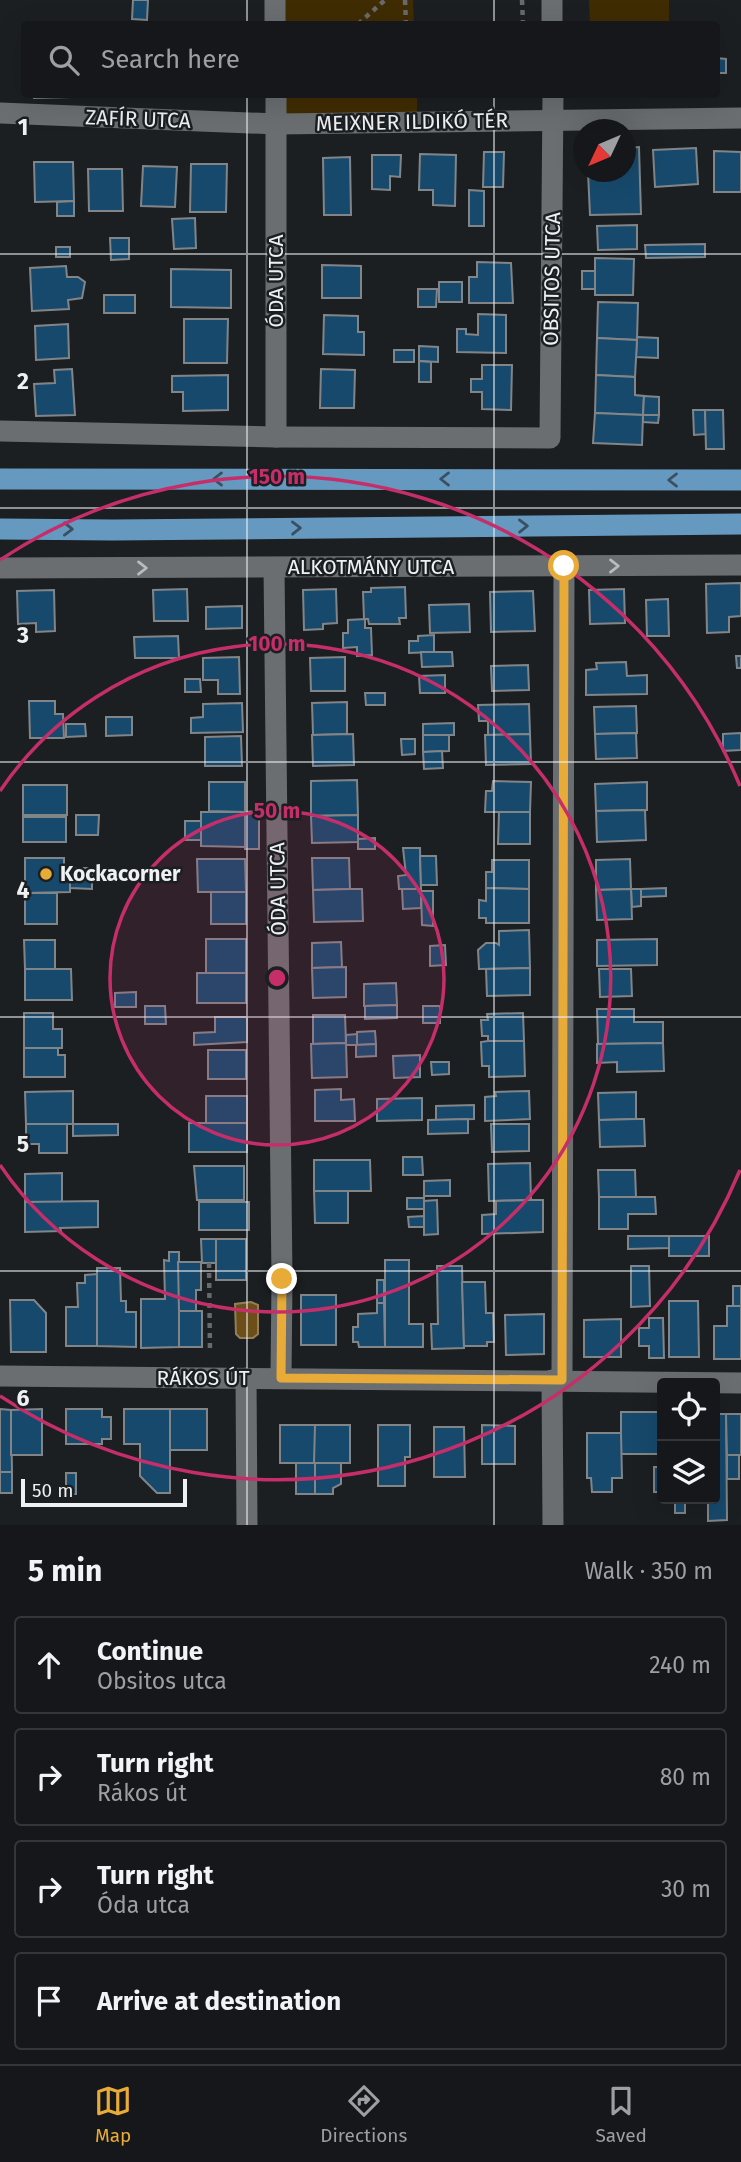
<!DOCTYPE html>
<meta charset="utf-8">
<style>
body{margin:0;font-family:"Fira Sans",sans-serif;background:#1e2023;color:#f1f3f6}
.controls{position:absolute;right:21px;bottom:21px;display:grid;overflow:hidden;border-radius:7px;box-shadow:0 7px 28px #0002}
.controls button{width:63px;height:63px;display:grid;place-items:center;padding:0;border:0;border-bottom:2px solid #343639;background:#15171a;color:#f1f3f6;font:35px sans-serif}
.compass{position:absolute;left:573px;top:119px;width:63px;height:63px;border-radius:50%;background:#15171a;box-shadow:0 7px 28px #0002;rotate:226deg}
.scale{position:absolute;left:21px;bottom:18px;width:166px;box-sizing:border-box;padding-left:7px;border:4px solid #eef0f2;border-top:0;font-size:19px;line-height:24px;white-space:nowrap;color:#eef0f2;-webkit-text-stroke:5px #1c1f22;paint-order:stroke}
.stop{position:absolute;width:21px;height:21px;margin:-16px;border:5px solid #e9ab38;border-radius:50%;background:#fff}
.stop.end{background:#e9ab38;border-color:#fff;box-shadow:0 2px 7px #0008}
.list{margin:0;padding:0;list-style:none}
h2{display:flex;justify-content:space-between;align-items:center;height:91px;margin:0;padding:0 28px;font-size:30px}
h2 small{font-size:23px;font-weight:400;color:#9d9fa2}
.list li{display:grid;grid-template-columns:46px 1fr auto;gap:21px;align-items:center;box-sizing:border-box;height:98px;margin:0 14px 14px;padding:0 14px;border:2px solid #343639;border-radius:7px}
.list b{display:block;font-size:26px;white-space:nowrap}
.list p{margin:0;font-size:23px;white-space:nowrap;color:#9d9fa2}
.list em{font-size:23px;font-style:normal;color:#9d9fa2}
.icon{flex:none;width:38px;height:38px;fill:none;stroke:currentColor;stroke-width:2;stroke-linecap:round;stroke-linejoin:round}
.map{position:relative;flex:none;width:741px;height:1525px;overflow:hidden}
.search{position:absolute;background:#15171a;box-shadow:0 7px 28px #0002;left:21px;right:21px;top:21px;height:77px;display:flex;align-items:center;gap:18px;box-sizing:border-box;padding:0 24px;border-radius:7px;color:#9d9fa2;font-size:26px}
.sheet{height:539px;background:#15171a}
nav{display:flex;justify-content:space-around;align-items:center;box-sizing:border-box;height:98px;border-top:2px solid #343639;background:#15171a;font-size:19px;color:#9d9fa2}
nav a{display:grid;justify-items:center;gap:4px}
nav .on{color:#e9ab38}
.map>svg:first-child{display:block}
.park{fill:#402c03}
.water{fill:#6b4e18;stroke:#927f59;stroke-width:2}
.building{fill:#17496c;stroke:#818588;stroke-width:2}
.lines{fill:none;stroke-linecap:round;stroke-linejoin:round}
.path{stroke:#67696c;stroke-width:4.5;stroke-dasharray:5 5;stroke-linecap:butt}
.street{stroke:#6a6e71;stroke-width:21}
.primary{stroke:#6699c0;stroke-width:21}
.oneway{stroke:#3a5061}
.oneway2{stroke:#b9bcbe}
.route{stroke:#e9ab38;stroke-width:9}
.grid{fill:none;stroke:#eef0f2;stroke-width:2;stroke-opacity:0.55}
.ring{fill:none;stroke:#c62e6a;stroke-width:3.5}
.poi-dot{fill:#e9ab38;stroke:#1c1f22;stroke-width:2.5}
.labels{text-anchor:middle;stroke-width:5;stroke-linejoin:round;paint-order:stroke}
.street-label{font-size:21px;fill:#eef0f2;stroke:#1c1f22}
.poi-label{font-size:21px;font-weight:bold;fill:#eef0f2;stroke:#1c1f22;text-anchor:start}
.grid-label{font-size:23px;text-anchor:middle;font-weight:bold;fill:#eef0f2;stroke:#1c1f22;stroke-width:5;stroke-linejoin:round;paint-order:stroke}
.centre{fill:#c62e6a;stroke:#1c1f22;stroke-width:3.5}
.ring-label{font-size:21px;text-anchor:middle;font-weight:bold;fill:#c62e6a;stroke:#1c1f22;stroke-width:5;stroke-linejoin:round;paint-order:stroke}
</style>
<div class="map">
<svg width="741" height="1525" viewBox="0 0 741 1525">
<rect width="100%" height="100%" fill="#1c1f22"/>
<g class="park">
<path d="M283,0H413L414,24H284Z"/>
<path d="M589,0H669V24H590Z"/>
<rect x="285" y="95" width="132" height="21"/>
</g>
<path class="water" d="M251,1302L258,1305V1334L253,1338H240L236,1334L235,1304Z"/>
<g class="building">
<path d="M133,0H148L147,20L132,19Z"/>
<path d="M716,58L726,59V73H716Z"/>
<path d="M34,94H71V97L34,98Z"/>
<path d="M639,147L641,214L590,215L588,172H626V148Z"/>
<path d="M696,148L698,184L655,187L653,150Z"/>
<path d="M714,151L741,152V192H714Z"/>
<path d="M484,152H504L503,187H483Z"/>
<path d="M420,154L456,155L455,206L433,205V190H419Z"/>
<path d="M372,155H401L400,177L390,176V190L372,189Z"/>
<path d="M350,157L351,215H324L323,158Z"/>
<path d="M34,162H73L74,201L35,202Z"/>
<path d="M191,164H227L226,212H190Z"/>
<path d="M143,166L177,167L175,207L141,206Z"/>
<path d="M88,169H122L123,211H89Z"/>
<path d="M469,190L484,191V226H469Z"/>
<path d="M74,201V216H57V202Z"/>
<path d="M195,218L196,248L174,249L172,219Z"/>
<path d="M637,225V249L598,250L597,226Z"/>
<path d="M110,238H129V259L111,260Z"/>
<path d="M705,244V257L646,258L645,245Z"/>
<rect x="56" y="247" width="14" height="10"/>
<path d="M595,258L634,259L633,295H595Z"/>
<path d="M477,262L511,263L513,303H469V277H477Z"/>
<path d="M322,265L361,266V298H322Z"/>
<path d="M66,266L67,277H78L85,282L82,298L68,300L69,309L32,311L30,268Z"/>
<path d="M171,269L231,270V308L171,307Z"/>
<rect x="582" y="271" width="13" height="18"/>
<rect x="439" y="282" width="23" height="20"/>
<path d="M418,289H437L436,307H418Z"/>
<rect x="104" y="295" width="31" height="18"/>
<path d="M598,302L638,303L637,340L597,338Z"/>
<path d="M478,314L506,315V353L457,352V329H466V334L478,335Z"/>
<path d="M324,315L358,316V332H364V355L323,354Z"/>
<path d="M184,319H228L227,363H184Z"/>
<path d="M68,324L69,358L36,360L35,326Z"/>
<path d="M637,337L658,338V358L636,357Z"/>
<path d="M597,338L637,340L635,377L596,375Z"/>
<path d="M419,346L438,347V362L419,361Z"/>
<rect x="394" y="350" width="20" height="12"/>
<path d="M419,361L431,362V382H419Z"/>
<path d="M482,365H512L511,410L482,409V392H471V379H482Z"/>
<path d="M72,369L75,415L36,416L34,384L55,383L54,370Z"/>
<path d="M321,369L355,370L354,408H320Z"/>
<path d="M228,375V410L183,411V392H172V376Z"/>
<path d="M596,375L635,377V395L644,396L643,415L595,413Z"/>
<path d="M644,396L659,397V415H643Z"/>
<path d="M693,410H705L706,434L694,435Z"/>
<path d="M705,410H723L724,449H706Z"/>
<path d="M595,413L643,415L642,445L593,443Z"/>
<path d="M643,415H659L658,423L643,422Z"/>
<path d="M741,583V616L729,617V632L707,633L706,584Z"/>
<path d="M405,587L406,618H399L400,624H369L368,619H364L363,592H371V588Z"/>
<path d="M187,589L188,621H154L153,590Z"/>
<path d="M336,589L337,623L323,624V629L304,630L303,590Z"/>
<path d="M624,589L625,623L590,624L589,590Z"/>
<path d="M54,590L55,631L36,632V623L18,624L17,591Z"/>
<path d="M533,591L535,631L491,632L490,592Z"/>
<path d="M668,599L669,636H647L646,600Z"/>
<path d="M469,604L470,632L430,633L429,605Z"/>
<path d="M242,606V628L206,629V607Z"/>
<path d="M365,619V628H371L372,655L357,656V647L343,648V633H348V620Z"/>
<path d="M434,635V652L409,653V641H418V636Z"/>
<path d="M178,636L179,658H135L134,637Z"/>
<path d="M421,652H452L453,666L422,667Z"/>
<path d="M736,656H741V668H737Z"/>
<path d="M239,657L240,694H218V680H203V658Z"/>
<path d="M345,657V691H311L310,658Z"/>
<path d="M626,662L627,676L647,675V694L586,695V670L597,669L596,663Z"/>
<path d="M528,665L529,690L492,691L491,666Z"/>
<path d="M445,675V693H420L419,676Z"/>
<path d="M185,679H200L201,692H185Z"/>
<path d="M365,693H385V705H366Z"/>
<path d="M29,701H55V714H63L64,738H30Z"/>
<path d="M347,702V734L313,735L312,703Z"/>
<path d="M242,703L243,732L191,733V718L203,717V704Z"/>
<path d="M529,704L530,734L488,735V721H479L478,705Z"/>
<path d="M636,706L637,733L595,734L594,707Z"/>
<path d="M106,717H132V735L106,736Z"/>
<path d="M454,723V735H423V724Z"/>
<path d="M66,724H85L86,736L66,737Z"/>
<path d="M636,733L637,758L596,759L595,734Z"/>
<path d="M741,733V750L723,751V734Z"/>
<path d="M353,734L354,765L313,766L312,735Z"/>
<path d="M530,734L531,764L486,765L485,735Z"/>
<path d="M423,735H449V751L423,752Z"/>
<path d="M241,736L242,766H205V737Z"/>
<path d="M401,739H415V754L402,755Z"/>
<path d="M442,751L443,768L424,769L423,752Z"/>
<path d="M357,780L358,815L311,816V781Z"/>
<path d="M493,781L531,782L530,812H485L486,791H492Z"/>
<path d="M209,782H245V812L209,811Z"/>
<path d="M647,782V810L596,811L595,784Z"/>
<rect x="23" y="785" width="44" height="30"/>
<path d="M645,810L646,840L597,842L596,811Z"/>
<path d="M259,811V849H245V812Z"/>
<path d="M201,812H245V847L201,846Z"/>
<path d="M499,812H530V844H498Z"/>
<path d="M76,815H99L98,835H76Z"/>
<path d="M358,815V842L312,843L311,816Z"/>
<rect x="23" y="817" width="43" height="25"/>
<rect x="185" y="821" width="16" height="19"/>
<path d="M375,838V849H358V839Z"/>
<path d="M403,848H420L421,889H399L398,876L406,875Z"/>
<path d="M420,856H436L437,885H421Z"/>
<path d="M25,858H64V868H70V892L25,893Z"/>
<path d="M312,858H349L350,889L313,890Z"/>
<path d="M197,859H245L246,892H198Z"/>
<path d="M630,859L631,889L596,890V860Z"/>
<path d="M492,860H529V889L486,888V872H492Z"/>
<path d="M70,868H92V889L70,888Z"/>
<path d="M486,888L529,889V923H486V918H479V900L486,901Z"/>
<path d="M666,888V896L641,897V889Z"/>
<path d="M350,889H362L363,921L314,922L313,890Z"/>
<path d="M402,889H421V908L403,909Z"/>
<path d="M631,889H641V906L632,907Z"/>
<path d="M631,889L632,919L597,920L596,890Z"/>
<path d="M421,891H433V926L422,925Z"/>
<rect x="211" y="892" width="35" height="32"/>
<rect x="25" y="893" width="32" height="31"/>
<path d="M529,930L530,968L479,969L478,950L486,943H496L499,945V931Z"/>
<rect x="206" y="939" width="40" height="34"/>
<path d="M657,939V965L597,966V940Z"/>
<path d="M24,940H55V969H25Z"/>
<path d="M341,942L342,967L312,968V943Z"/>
<path d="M445,945L446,965L430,966V946Z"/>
<path d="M346,967V997L313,998L312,968Z"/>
<path d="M530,968V995L487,996L486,969Z"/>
<path d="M25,969H71L72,1000H25Z"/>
<path d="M599,969H631L632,996L600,997Z"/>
<rect x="197" y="973" width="49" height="30"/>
<path d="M396,983L397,1005L364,1006V984Z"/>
<path d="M136,992V1007H115V993Z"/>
<path d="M397,1005V1018L365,1019V1006Z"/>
<path d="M145,1006H165L166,1024H145Z"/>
<rect x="423" y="1006" width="17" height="17"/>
<path d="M597,1009H634V1022H663V1043L598,1044Z"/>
<path d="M24,1013H53V1029H62V1048H24Z"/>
<path d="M523,1013L524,1041H488V1036H482L481,1020H488L487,1014Z"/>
<path d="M313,1015H345L346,1043L313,1044Z"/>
<path d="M215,1017H247V1042L194,1045V1033L215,1032Z"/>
<path d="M375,1031L376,1044L357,1045V1032Z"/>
<path d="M357,1034V1045H346V1035Z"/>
<path d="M488,1041H524L525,1076L489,1077V1066H482L481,1042Z"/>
<path d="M346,1043L347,1077L312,1078L311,1044Z"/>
<path d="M663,1043L664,1071L617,1072V1062L597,1063V1044Z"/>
<path d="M376,1044V1056L356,1057V1045Z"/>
<path d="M24,1048H58V1055H65V1077H24Z"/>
<rect x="208" y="1050" width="38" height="29"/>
<path d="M420,1055V1077L394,1078L393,1056Z"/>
<path d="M431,1062H449V1074L432,1075Z"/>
<path d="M341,1089V1100L354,1099L355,1121H315V1090Z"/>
<path d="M73,1091V1124H26L25,1092Z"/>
<path d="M529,1091L530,1119L485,1121V1097L496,1096L495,1092Z"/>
<path d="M636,1092V1119L599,1120L598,1093Z"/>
<rect x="206" y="1096" width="41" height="27"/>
<path d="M422,1098V1120L377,1121V1099Z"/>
<path d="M474,1105V1119L436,1120V1106Z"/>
<path d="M468,1119V1133L428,1134V1120Z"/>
<path d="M636,1119H644L645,1146L600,1147L599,1120Z"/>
<rect x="189" y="1123" width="58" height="29"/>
<path d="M26,1124H67V1153H39V1144H26Z"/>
<path d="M73,1124H118V1135L73,1136Z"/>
<path d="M491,1124H529V1151L492,1152Z"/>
<path d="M403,1157H422L423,1175H403Z"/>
<path d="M314,1160H370L371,1191H314Z"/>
<path d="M530,1163L531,1200L489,1201L488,1164Z"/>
<path d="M194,1166H244V1200H197Z"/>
<path d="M598,1170H635L636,1197H599Z"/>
<path d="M62,1173V1202H25V1174Z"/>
<path d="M450,1180V1196H424V1181Z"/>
<path d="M314,1191H348V1223H315Z"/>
<path d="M599,1197H655L656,1214H628V1229H599Z"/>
<rect x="407" y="1198" width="17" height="11"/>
<path d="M437,1200L438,1234L424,1235V1201Z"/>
<path d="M531,1200H543V1232L482,1234V1215L496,1214V1201Z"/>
<path d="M98,1201V1227L60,1228L61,1231L25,1232V1202Z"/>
<rect x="199" y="1202" width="50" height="28"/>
<path d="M424,1216V1227H409L408,1217Z"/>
<path d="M628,1236H669V1248L628,1249Z"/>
<rect x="669" y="1236" width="40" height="20"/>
<path d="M201,1239H216V1263H202Z"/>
<rect x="216" y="1239" width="30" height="41"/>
<path d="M169,1252H179V1347L141,1348V1299H165L164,1260L169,1261Z"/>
<path d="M385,1260H409V1324H423V1347H385Z"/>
<path d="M178,1262H201V1290H196V1311H179Z"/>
<path d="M437,1266H462L464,1348L432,1349L431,1324H438Z"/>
<path d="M631,1266H649L650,1306L631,1307Z"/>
<path d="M97,1268H120L121,1301H126V1312H136V1347L97,1346Z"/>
<path d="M97,1274V1346H66V1307H78L77,1283H85V1275Z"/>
<rect x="377" y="1280" width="7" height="23"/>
<path d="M462,1282H485L486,1313H493L494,1342H487V1346H464Z"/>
<rect x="733" y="1286" width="8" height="20"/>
<rect x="301" y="1295" width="35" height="50"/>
<path d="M10,1300H34L46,1313V1352H11Z"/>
<path d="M669,1301H698L699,1357H669Z"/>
<path d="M377,1303H384L385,1347H359L358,1342H353V1327H358V1314L377,1313Z"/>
<path d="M727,1306H741V1359H714V1326H727Z"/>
<rect x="179" y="1311" width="23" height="36"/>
<path d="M544,1314V1354L506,1355L505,1315Z"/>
<path d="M649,1318H663L664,1358H649V1346H639V1328H649Z"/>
<path d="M621,1319V1357H584V1320Z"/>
<path d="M0,1409L11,1410L12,1472H0Z"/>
<path d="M42,1409V1455H11V1410Z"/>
<path d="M66,1409H102V1417H111V1439H102V1444H66Z"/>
<path d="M124,1409H170V1493H157L140,1476V1444H124Z"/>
<rect x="170" y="1409" width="37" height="41"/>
<rect x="621" y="1412" width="37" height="42"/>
<path d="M715,1414H726L727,1520L708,1521V1499H715Z"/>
<path d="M726,1414H741V1455H727Z"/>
<rect x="280" y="1425" width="35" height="38"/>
<path d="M315,1425H350V1463H314Z"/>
<path d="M378,1425H410V1457H405V1486H378Z"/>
<path d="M482,1425L515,1426V1464H482Z"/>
<path d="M434,1427H464L465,1477H434Z"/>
<path d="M587,1433H621L622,1478H612V1492H592L591,1478H587Z"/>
<rect x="727" y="1455" width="12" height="24"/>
<rect x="296" y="1463" width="19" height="31"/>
<path d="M315,1463H341V1484L333,1488V1494H315Z"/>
<rect x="654" y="1467" width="8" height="25"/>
<rect x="0" y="1472" width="12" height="21"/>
<rect x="66" y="1473" width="10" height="21"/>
<rect x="675" y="1500" width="10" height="13"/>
</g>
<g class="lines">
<g class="path">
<path d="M405,0L406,24"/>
<path d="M522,0L523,24"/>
<path d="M358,24L385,0"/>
<path d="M209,1263L210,1353"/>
</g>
<g class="street">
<path d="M275,0V24"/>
<path d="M552,0V24"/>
<path d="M0,113L277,124L741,118"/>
<path d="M0,431L276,437L550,438L553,94"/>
<path d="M276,437V94"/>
<path d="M0,568L741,565"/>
<path d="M274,568L282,1279L281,1378"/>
<path d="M0,1376L741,1383"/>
<path d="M246,1378L247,1525"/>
<path d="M552,1380L553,1525"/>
<path d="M562,1380L564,566"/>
</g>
<g class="primary">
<path d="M0,479L741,480"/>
<path d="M0,529L113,530L741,524"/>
</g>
</g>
<defs><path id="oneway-chevron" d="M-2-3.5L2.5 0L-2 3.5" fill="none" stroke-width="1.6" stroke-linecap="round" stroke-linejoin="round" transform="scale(1.75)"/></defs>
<g class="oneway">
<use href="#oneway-chevron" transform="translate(218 479) rotate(180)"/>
<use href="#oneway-chevron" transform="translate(445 479) rotate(-180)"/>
<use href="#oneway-chevron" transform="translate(673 480) rotate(180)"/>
<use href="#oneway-chevron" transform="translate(523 526) rotate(-1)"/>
<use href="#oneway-chevron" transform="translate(296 528) rotate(-1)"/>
<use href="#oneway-chevron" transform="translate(68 529) rotate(1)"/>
</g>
<g class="oneway2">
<use href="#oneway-chevron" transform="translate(614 566)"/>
<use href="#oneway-chevron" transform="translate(142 568)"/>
</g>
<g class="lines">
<path class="route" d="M282,1279L281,1378L562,1380L564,566"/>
</g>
<path class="grid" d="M247,0V24M494,0V24M247,94V1525M494,94V1525M0,254H741M0,508H741M0,762H741M0,1017H741M0,1271H741"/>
<circle cx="277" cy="978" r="167" fill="#c62e6a" fill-opacity=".12"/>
<g class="ring">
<circle cx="277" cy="978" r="167"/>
<path d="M0 791A334 334 0 1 1 0 1165"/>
<path d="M740 1170A501 501 0 0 1 0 1396M0 560A501 501 0 0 1 740 786"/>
</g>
<circle class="poi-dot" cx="46" cy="874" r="7"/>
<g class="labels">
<g class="street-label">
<text transform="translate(138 119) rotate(2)" y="7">ZAFÍR UTCA</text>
<text transform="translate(412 122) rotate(-1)" y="7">MEIXNER ILDIKÓ TÉR</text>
<text transform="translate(552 279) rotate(-89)" y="7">OBSITOS UTCA</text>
<text transform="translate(276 281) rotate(-90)" y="7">ÓDA UTCA</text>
<text x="371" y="574">ALKOTMÁNY UTCA</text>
<text transform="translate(278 889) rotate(-91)" y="7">ÓDA UTCA</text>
<text x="203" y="1385">RÁKOS ÚT</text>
</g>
<g class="poi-label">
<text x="60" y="881">Kockacorner</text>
</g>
</g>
<g class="grid-label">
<text x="23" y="135">1</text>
<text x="23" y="389">2</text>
<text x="23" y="643">3</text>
<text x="23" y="898">4</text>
<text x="23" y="1152">5</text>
<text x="23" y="1406">6</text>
</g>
<circle cx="277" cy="978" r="10" class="centre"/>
<g class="ring-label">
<text x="277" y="484">150 m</text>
<text x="277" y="651">100 m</text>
<text x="277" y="818">50 m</text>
</g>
</svg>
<div class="controls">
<button><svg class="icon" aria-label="locate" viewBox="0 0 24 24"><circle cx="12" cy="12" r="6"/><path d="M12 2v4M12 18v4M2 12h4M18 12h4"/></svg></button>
<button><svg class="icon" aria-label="layers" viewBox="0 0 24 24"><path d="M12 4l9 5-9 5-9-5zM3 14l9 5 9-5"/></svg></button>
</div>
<svg class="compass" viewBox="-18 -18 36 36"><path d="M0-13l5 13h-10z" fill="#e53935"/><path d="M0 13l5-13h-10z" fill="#9d9fa2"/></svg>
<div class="scale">50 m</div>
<div class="stop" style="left:564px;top:566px"></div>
<div class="stop end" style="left:282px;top:1279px"></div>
<div class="search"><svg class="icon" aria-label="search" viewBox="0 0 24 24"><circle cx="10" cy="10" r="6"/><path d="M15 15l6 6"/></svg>Search here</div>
</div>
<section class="sheet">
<h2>5 min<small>Walk · 350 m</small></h2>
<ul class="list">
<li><svg class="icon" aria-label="ahead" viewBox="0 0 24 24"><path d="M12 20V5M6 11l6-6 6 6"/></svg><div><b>Continue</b><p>Obsitos utca</p></div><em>240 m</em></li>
<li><svg class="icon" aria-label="right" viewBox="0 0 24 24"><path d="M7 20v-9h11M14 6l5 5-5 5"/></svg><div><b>Turn right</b><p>Rákos út</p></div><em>80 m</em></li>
<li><svg class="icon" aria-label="right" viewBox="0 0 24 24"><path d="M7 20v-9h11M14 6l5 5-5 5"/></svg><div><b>Turn right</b><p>Óda utca</p></div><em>30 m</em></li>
<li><svg class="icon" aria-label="arrive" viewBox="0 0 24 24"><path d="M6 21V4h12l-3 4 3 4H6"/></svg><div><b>Arrive at destination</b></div></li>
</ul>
</section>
<nav>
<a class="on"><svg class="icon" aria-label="map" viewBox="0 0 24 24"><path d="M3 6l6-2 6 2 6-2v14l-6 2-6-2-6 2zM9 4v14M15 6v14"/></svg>Map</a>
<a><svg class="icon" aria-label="directions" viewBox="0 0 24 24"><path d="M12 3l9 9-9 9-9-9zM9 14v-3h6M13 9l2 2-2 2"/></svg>Directions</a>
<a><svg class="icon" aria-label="saved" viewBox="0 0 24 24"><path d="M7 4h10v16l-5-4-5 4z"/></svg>Saved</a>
</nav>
